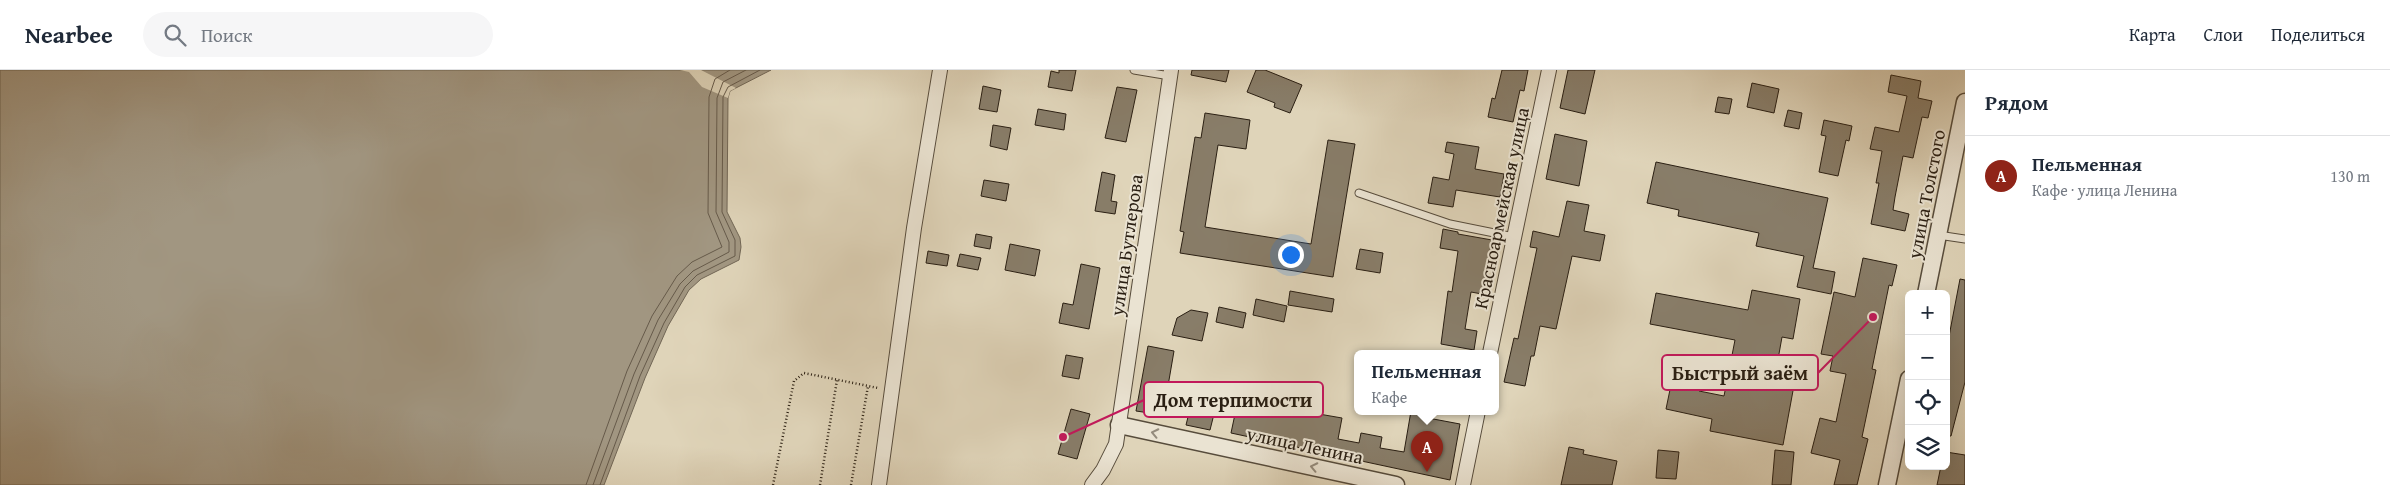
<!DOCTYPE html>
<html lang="ru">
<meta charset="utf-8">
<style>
body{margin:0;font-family:"Gentium Book Plus",serif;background:#f6f6f7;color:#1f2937}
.controls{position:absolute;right:15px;bottom:15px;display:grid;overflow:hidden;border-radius:8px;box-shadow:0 5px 20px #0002}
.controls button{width:45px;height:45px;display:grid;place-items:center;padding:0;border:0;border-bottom:1px solid #e0e1e3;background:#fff;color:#1f2937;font:25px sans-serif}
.you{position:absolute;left:1290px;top:184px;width:18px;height:18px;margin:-12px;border:4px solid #fff;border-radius:50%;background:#1a73e8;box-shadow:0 0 0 8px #1a73e833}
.badge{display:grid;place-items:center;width:32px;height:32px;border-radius:50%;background:#8f2418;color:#fff;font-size:16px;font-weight:700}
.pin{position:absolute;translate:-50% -41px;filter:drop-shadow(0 1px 2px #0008)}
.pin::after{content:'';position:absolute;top:26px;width:18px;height:15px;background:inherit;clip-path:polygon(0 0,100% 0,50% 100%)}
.popup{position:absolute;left:1354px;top:280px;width:145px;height:65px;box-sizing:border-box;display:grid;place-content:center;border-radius:8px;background:#fff;filter:drop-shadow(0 1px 4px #0005);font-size:16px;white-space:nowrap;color:#747a83}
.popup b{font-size:19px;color:#1f2937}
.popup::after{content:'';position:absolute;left:50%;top:100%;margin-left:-10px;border:10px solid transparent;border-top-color:#fff}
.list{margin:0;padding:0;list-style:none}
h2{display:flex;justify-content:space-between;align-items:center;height:65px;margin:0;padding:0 20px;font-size:21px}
h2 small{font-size:16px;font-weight:400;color:#747a83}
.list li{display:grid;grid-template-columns:32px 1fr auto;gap:15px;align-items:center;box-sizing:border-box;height:80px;padding:0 20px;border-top:1px solid #e0e1e3}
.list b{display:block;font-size:19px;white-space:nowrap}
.list p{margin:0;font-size:16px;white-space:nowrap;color:#747a83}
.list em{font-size:16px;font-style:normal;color:#747a83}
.icon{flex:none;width:28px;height:28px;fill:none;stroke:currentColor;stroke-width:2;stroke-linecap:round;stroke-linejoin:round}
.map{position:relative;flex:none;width:1965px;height:415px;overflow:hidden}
header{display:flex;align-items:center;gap:30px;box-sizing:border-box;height:70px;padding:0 25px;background:#fff;border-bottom:1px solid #e0e1e3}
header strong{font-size:24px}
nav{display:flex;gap:28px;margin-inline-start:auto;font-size:18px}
.search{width:350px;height:45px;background:#f6f6f7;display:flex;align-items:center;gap:12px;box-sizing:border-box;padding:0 18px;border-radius:28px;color:#747a83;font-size:19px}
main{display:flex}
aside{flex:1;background:#fff}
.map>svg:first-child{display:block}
.water{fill:#a19681;stroke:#716655}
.pier{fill:#dfd4b9}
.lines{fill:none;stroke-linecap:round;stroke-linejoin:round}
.shore{stroke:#665a4a;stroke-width:1}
.building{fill:#887d69;stroke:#2a1f13}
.service-casing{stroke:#574c3c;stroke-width:9}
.minor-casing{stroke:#574c3c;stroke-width:16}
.tertiary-casing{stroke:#574c3c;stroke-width:19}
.path{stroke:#2a1f13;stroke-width:2.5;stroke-dasharray:1 2.5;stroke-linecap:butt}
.service{stroke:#eae3d2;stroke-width:7}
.minor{stroke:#eae3d2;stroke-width:14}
.tertiary{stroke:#eae3d2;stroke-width:16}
.oneway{stroke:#948b7c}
.labels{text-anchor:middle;stroke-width:4;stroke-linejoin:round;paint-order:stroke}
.street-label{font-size:19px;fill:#2a1f13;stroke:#eae3d2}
.leader{fill:none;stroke:#c2185b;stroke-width:2}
.callout-dot{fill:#c2185b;stroke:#eae3d2;stroke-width:2}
.callout{fill:#eae3d2;stroke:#c2185b;stroke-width:2}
.callout-label{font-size:20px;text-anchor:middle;font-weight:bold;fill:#2a1f13}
</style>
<header>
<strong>Nearbee</strong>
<div class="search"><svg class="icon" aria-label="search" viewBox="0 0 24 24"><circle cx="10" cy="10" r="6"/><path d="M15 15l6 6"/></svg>Поиск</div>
<nav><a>Карта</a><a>Слои</a><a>Поделиться</a></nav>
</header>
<main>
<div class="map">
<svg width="1965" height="415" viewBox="0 0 1965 415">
<rect width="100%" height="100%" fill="#dfd4b9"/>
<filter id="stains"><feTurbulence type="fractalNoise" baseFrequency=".004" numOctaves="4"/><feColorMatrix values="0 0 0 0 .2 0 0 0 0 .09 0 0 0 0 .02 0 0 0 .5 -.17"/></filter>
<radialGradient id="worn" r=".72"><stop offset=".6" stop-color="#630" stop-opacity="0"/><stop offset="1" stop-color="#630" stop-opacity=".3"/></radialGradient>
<path class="water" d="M0,0H771L730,21L728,28L727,142L740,168L741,177L739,190L701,209L689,220L668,256L645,308L604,415H0Z"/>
<path class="pier" d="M680,0H701L736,18L730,21L728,28L702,17L689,2Z"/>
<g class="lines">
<g class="shore">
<path d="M586,415L627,301L652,246L677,206L692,192L722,177L708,143L709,27L715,9L730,0"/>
<path d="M593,415L634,304L658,250L680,214L693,201L729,182V172L716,142L717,28L723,12L746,0"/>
<path d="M600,415L640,306L664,253L685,217L697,205L735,186V170L722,142L723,27L728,17L760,0"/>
</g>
</g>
<g class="building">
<path d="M1059,0H1076L1072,21L1048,17L1051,1L1059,3Z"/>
<path d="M1192,0H1229L1226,12L1191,5Z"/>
<path d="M1256,0H1265L1302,15L1290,43L1274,37L1275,33L1247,22Z"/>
<path d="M1502,0H1528L1524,21L1520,20L1513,52L1488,47L1492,28L1495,29Z"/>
<path d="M1568,0H1595L1585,44L1560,38Z"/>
<path d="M1891,5L1921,11L1918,28L1932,31L1928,48L1922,47L1913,88L1903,86L1895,127L1893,140L1909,144L1905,161L1871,154L1879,113H1876L1882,81L1870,79L1875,57L1899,62L1907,26L1888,22Z"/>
<path d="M1752,13L1779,19L1774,43L1747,37Z"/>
<path d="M983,16L1001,20L997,42L979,39Z"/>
<path d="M1117,17L1137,20L1126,72L1105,68Z"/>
<path d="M1718,27L1732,29L1729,44L1715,42Z"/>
<path d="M1038,39L1066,44L1064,60L1035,55Z"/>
<path d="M1788,40L1802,43L1799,59L1784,56Z"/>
<path d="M1205,43L1250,50L1246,79L1218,75L1205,157L1311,174L1328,70L1355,74L1333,207L1180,183L1184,162L1180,161L1195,67L1201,68Z"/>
<path d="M1824,50L1852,56L1849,71L1846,70L1838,106L1819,102L1826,66L1821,65Z"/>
<path d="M993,55L1011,58L1007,80L990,76Z"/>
<path d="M1555,64L1587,71L1579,116L1546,109Z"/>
<path d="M1447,72L1479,77L1475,99L1504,104L1500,127L1456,120L1453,137L1428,133L1433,107L1449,110L1454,84L1445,82Z"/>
<path d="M1656,92L1828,128L1813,198L1835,202L1831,224L1797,217L1804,186L1756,176L1759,163L1678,146L1679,140L1647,133Z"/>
<path d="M1102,102L1115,105L1111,131L1117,132L1115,144L1095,141Z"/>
<path d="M984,110L1009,114L1006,131L981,126Z"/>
<path d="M1567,131L1589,135L1584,161L1605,165L1600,191L1572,186L1556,259L1540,256L1534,286H1531L1525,316L1504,312L1514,268L1518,269L1537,178L1530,177L1533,161L1559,167Z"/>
<path d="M1443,159L1458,162V164L1492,170L1482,224L1471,222L1465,259L1477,261L1474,280L1441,274L1448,221L1452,222L1458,181L1440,178Z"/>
<path d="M976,164L992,167L990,179L974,176Z"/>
<path d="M1010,174L1040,180L1035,206L1005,200Z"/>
<path d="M1360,179L1383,183L1380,203L1356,199Z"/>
<path d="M928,181L949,185L947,196L926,193Z"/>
<path d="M960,184L981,188L978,200L957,196Z"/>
<path d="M1863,188L1897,195L1892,216L1889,215L1872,299L1876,300L1862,367L1868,369L1857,415H1834L1840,390L1811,383L1820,348L1836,352L1846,304L1830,301L1833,286L1821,284L1834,222L1855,227Z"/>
<path d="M1081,194L1100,198L1089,259L1059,253L1063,233L1073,235Z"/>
<path d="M1960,209L1965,210V312L1951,366H1946V282Z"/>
<path d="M1752,220L1800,229L1793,269L1782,267L1777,295L1797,299L1783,375L1710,361L1712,349L1666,339L1672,310L1700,316L1699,321L1724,326L1735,270L1650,254L1656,223L1748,240Z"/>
<path d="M1290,221L1334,229L1332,242L1288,235Z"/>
<path d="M1256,229L1287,236L1284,252L1253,245Z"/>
<path d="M1219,237L1246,243L1243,258L1216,252Z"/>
<path d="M1191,240L1208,243L1202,271L1172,265L1177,248Z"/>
<path d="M1148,276L1174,281L1163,345L1136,341Z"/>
<path d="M1066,285L1083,288L1079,309L1062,306Z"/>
<path d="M1272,326L1291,329L1290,339L1342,348L1338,369L1359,373L1361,363L1382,367L1380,378L1404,382L1411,341H1429L1428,348L1460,354L1450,410L1231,363L1238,330L1270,336Z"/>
<path d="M1191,335L1215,340L1210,360L1186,355Z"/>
<path d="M1071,339L1090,344L1077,389L1058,384Z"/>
<path d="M1569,377L1584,380L1583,384L1617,391L1612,415H1561Z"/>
<path d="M1658,380L1679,382L1676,409L1656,408Z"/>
<path d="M1775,380L1794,382L1791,415H1772Z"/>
<path d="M1946,382L1965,385V415H1937L1941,396H1946Z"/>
</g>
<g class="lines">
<defs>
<g id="service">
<path d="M1134,0L1170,6"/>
<path d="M1359,123L1450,154L1514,167"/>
<path d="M1938,165L1965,169"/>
</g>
<g id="minor">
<path d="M1490,283L1549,0"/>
<path d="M879,415L914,158L940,0"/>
<path d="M1092,415L1103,400L1116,374L1171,0"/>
<path d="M1463,415L1478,341"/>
</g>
<g id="tertiary">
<path d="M1926,224L1965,32"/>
<path d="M1119,355L1396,415"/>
<path d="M1887,415L1909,309"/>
</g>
</defs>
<use href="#service" class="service-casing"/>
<use href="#minor" class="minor-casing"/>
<use href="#tertiary" class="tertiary-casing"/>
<g class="path">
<path d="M773,415L794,311L804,303L878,318"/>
<path d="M820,415L837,310"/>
<path d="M851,415L868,316"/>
</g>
<use href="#service" class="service"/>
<use href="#minor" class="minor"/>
<use href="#tertiary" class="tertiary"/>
</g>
<defs><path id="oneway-chevron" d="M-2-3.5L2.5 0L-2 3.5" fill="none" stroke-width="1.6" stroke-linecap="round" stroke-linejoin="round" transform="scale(1.25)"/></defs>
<g class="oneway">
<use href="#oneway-chevron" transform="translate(1155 363) rotate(-168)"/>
<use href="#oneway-chevron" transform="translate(1314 397) rotate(-168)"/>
</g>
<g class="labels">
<g class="street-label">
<text transform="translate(1926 124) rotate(-79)" y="7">улица Толстого</text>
<text transform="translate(1501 138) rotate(-78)" y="7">Красноармейская улица</text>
<text transform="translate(1126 175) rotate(-82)" y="7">улица Бутлерова</text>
<text transform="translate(1305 375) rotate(12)" y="7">улица Ленина</text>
</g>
</g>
<path class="leader" d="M1873 247L1818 303M1063 367L1144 330"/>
<g class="callout-dot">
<circle cx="1873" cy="247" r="5"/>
<circle cx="1063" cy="367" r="5"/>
</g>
<g class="callout">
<rect x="1662" y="285" width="156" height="35" rx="5"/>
<rect x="1144" y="312" width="179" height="35" rx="5"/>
</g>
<g class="callout-label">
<text x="1740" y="310">Быстрый заём</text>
<text x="1233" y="337">Дом терпимости</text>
</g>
<rect width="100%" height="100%" filter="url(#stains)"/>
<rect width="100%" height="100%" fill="url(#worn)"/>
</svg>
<div class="controls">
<button>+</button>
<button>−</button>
<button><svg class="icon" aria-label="locate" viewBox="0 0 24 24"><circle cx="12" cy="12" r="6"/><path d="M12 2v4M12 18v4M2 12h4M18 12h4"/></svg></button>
<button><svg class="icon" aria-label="layers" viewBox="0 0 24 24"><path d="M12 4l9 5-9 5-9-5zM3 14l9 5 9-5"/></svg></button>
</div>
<div class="you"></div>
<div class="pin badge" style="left:1427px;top:402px">A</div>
<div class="popup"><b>Пельменная</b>Кафе</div>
</div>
<aside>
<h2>Рядом<small></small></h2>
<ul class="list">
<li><span class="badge">A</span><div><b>Пельменная</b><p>Кафе · улица Ленина</p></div><em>130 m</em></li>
</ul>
</aside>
</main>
